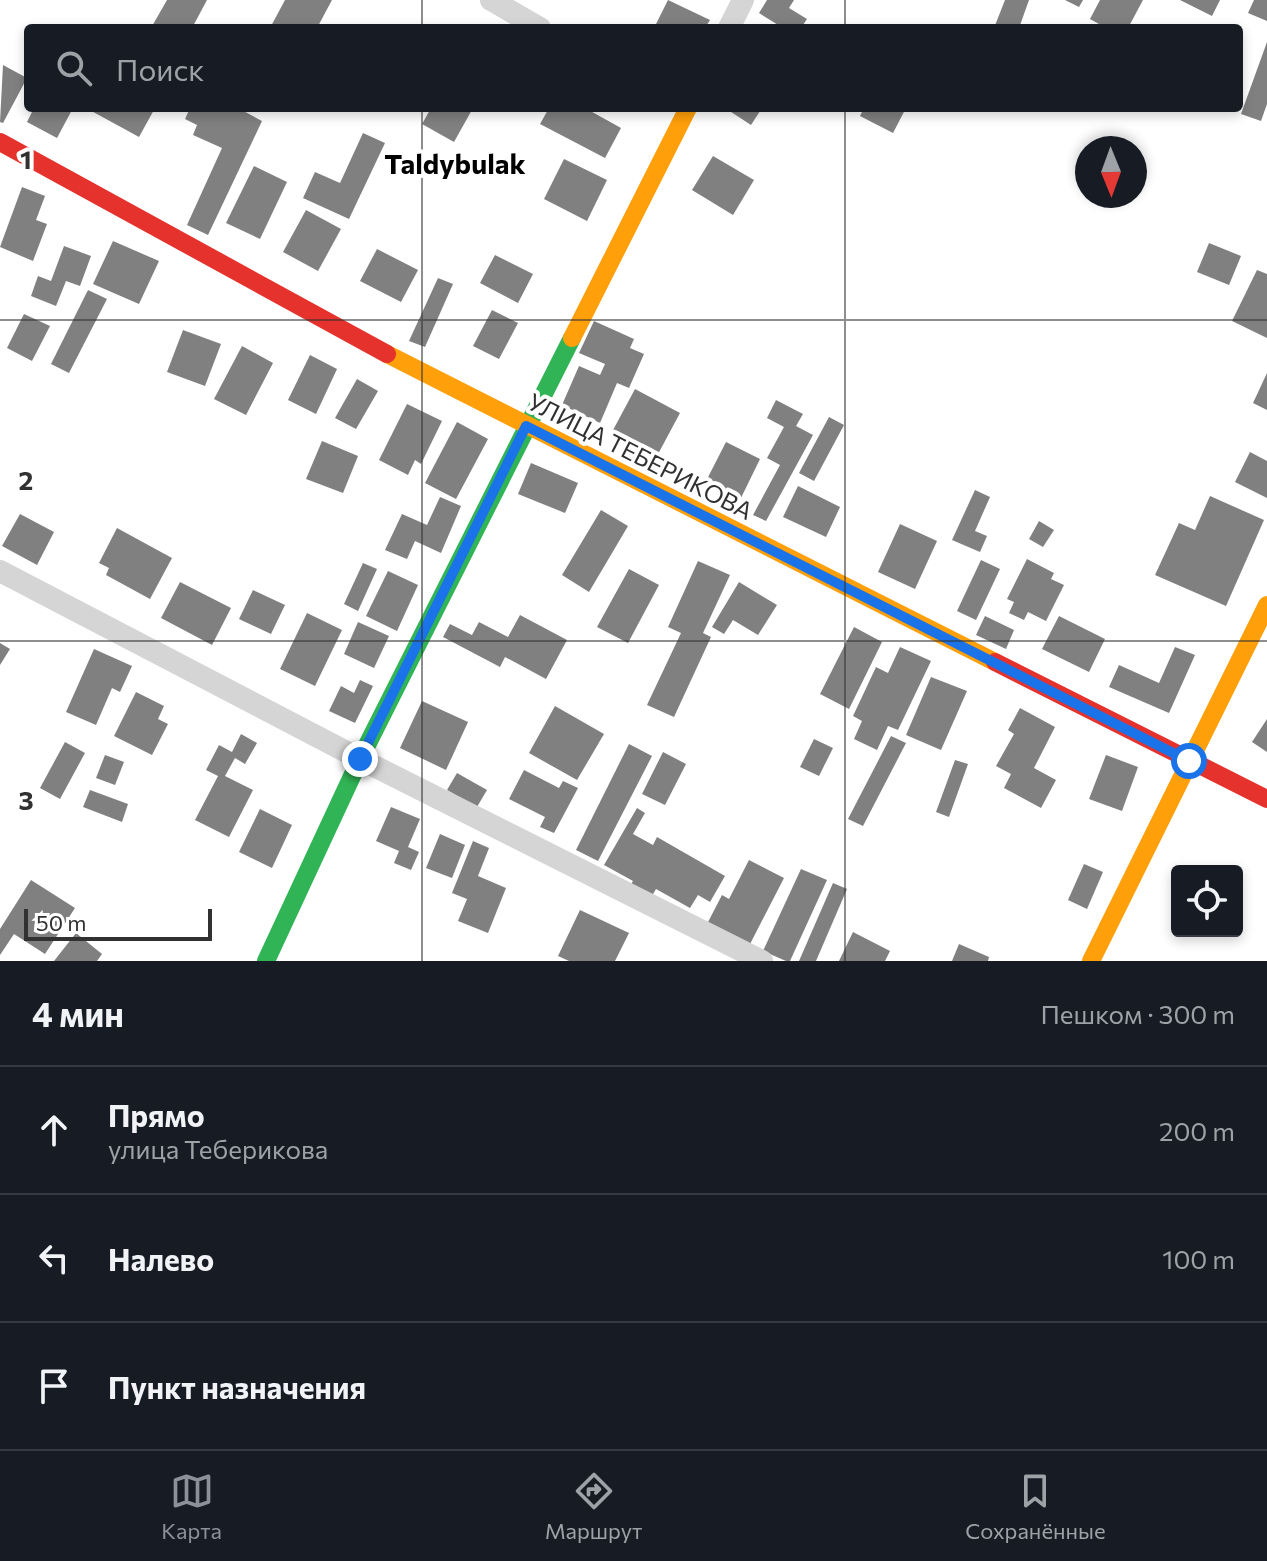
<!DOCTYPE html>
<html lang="ru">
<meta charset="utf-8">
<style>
body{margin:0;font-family:Commissioner,sans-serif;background:#20242c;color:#f1f3f6}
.controls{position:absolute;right:24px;bottom:24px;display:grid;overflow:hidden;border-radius:8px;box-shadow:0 4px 12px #0003}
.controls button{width:72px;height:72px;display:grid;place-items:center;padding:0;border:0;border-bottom:2px solid #363941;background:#171b24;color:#f1f3f6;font:40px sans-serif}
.compass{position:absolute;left:1075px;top:136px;width:72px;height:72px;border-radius:50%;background:#171b24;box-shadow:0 4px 12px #0003;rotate:179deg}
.scale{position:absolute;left:24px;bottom:20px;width:188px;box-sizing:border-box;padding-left:8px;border:4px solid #313131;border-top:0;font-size:22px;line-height:28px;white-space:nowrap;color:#313131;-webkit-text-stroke:6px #fff;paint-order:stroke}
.stop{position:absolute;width:24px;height:24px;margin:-18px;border:6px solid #1a73e8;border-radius:50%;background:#fff}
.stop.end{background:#1a73e8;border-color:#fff;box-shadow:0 2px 8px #0008}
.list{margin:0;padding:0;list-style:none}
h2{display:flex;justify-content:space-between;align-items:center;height:104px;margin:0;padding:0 32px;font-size:34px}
h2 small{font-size:26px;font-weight:400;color:#9ea1a6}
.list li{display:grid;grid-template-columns:52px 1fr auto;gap:24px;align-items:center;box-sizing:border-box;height:128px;padding:0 32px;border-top:2px solid #363941}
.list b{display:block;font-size:30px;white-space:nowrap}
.list p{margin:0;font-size:26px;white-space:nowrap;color:#9ea1a6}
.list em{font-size:26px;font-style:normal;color:#9ea1a6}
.icon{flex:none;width:44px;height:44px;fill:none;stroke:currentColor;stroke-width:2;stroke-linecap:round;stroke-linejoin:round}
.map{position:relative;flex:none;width:1267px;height:961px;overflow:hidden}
.search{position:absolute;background:#171b24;box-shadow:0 4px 12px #0003;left:24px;right:24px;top:24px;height:88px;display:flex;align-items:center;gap:20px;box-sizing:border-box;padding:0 28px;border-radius:8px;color:#9ea1a6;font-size:30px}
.sheet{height:488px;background:#171b24}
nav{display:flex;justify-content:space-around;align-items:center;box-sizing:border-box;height:112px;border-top:2px solid #363941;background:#171b24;font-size:22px;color:#9ea1a6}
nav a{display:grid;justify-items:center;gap:4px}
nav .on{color:#8c9099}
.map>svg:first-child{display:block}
.building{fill:#808080}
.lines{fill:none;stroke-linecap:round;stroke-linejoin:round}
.street{stroke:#d5d5d5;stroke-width:22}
.fast{stroke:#30b455;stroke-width:18}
.slow{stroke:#ff9f0a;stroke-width:18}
.jam{stroke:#e5322d;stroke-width:18}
.route{stroke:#1a73e8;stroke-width:10}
.grid{fill:none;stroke:#313131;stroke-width:2;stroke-opacity:0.55}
.labels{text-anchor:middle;stroke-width:8;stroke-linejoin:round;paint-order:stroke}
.street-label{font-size:24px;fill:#313131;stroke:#fff}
.quarter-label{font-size:28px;font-weight:bold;fill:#000;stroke:#fff}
.grid-label{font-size:26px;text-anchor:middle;font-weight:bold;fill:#313131;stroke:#fff;stroke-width:8;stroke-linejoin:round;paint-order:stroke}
</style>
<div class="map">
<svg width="1267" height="961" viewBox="0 0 1267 961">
<rect width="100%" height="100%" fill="#fff"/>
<g class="building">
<path d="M167,0H207L192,28H151Z"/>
<path d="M285,0H332L317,28H270Z"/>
<path d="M668,0L710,20L705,28H654Z"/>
<path d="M767,0H794L789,8L807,19L801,28H783L759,13Z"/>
<path d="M1005,0H1029L1019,28H994Z"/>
<path d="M1065,0H1083L1079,7Z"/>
<path d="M1100,0H1143L1128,28H1106L1090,19Z"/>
<path d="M1180,0H1220L1212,16Z"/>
<path d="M1254,0H1267V21L1248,13Z"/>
<path d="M1267,42V104L1261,121L1241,114Z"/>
<path d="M3,65L27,78L3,123L0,122Z"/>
<path d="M34,108H73L57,138L27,122Z"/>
<path d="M86,108H155L139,137Z"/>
<path d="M190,108H238L262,121L208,235L187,225L222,148L193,135L197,125L185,119Z"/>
<path d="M431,108H473L454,142L422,124Z"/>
<path d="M549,108H585L621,128L605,158L540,124Z"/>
<path d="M725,108H762L751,125Z"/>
<path d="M864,108H906L893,133L860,116Z"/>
<path d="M363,133L385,143L349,219L303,198L315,172L340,183Z"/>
<path d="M713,156L754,180L733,215L692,190Z"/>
<path d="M564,159L607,180L587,221L544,199Z"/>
<path d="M254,166L287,182L260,239L226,223Z"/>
<path d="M22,187L45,196L36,220L47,224L33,261L0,247Z"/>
<path d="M306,210L341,229L318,271L283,252Z"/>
<path d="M113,241L159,261L139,304L93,284Z"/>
<path d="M1209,243L1241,256L1229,285L1197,272Z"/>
<path d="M64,246L91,256L80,286L66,281L56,306L31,296L38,276L51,281Z"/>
<path d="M377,249L418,270L401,302L360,281Z"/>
<path d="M495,255L533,274L518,303L480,283Z"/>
<path d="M1257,270L1267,274V338L1232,321Z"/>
<path d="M438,278L453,284L425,347L409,341Z"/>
<path d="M88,290L107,299L69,373L51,364Z"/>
<path d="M492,310L518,323L499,359L473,346Z"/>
<path d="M24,314L50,326L32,361L7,348Z"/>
<path d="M594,321L634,339L630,348L644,354L629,388L617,383L600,423L562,405L579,366L600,375L605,364L579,353Z"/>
<path d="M183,330L221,344L205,386L167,372Z"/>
<path d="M242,346L273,363L246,415L214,399Z"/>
<path d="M310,355L337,369L316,414L288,400Z"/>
<path d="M1267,373V410L1253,403Z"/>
<path d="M357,379L378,391L356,429L335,418Z"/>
<path d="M635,389L680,413L657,456L612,432Z"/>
<path d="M776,400L803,414L796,426L813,435L766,521L753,515L780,465L767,458L784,427L767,418Z"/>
<path d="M407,404L442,421L421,464L415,460L408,475L379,460Z"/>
<path d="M829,417L844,425L814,481L799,473Z"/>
<path d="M457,422L488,439L456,499L425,483Z"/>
<path d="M322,441L358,456L343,493L306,479Z"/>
<path d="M726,442L760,459L739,502L704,485Z"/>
<path d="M1250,452L1267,461V498L1235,482Z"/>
<path d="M531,463L578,483L565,513L518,494Z"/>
<path d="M798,486L840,507L826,537L783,517Z"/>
<path d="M975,490L990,497L975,531L987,536L980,552L952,540Z"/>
<path d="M1210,496L1264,520L1226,606L1155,575L1179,523L1195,530Z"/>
<path d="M440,497L461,506L441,553L415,541L407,559L385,550L402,514L427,525Z"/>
<path d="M601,510L628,526L589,592L562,575Z"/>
<path d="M20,514L54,532L37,565L2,546Z"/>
<path d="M1039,521L1054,530L1043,547L1029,539Z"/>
<path d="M900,524L937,541L915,589L878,572Z"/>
<path d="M117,528L172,558L150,599L106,575L109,568L99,563Z"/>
<path d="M1027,559L1054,573L1051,579L1064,585L1046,621L1028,612L1024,620L1009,613L1014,602L1007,599Z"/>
<path d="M981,560L1000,569L976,620L957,611Z"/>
<path d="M698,561L730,575L703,633L711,637L674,717L647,705L681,633L668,627Z"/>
<path d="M363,563L377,569L358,611L344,604Z"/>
<path d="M629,569L659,585L628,643L597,627Z"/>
<path d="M388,571L418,585L397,631L366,616Z"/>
<path d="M180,582L231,608L212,645L161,618Z"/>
<path d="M739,582L777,605L758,635L733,620L724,634L712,627Z"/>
<path d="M253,590L285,605L271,634L239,619Z"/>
<path d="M307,613L342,630L315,686L280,669Z"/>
<path d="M520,615L567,640L546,679L505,657L500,667L443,637L450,624L472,635L479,622L508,637Z"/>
<path d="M985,616L1014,630L1006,649L976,635Z"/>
<path d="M1059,616L1105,639L1089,672L1042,649Z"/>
<path d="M358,622L389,636L374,668L344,654Z"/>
<path d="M854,627L882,642L849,709L820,694Z"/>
<path d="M0,643L10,649L0,665Z"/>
<path d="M900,647L931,661L898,730L888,726L877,750L854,739L862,721L853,716L876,667L888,673Z"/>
<path d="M1175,647L1195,655L1169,713L1109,687L1119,665L1159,683Z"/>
<path d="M94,649L132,666L120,692L112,688L96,725L66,712Z"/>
<path d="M931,677L967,691L941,750L906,735Z"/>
<path d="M360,680L373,686L355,723L329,711L341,686L354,693Z"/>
<path d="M136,692L164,706L158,719L168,724L152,755L114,736Z"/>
<path d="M422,701L468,722L446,770L400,748Z"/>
<path d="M555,706L604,734L577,780L529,753Z"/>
<path d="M1020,708L1055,727L1034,768L1056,780L1041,808L1004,788L1011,774L996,766L1014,734L1008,730Z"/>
<path d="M1267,719V752L1252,742Z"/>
<path d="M241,734L257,743L245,764L235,758L225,776L253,790L229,837L195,820L218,776L206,770L219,745L232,752Z"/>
<path d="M891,736L906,743L863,826L848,819Z"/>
<path d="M814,739L833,748L819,776L800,767Z"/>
<path d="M65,742L85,753L60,799L40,788Z"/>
<path d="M629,744L652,756L598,861L576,850Z"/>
<path d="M663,752L686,764L665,805L642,794Z"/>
<path d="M105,755L124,762L115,785L96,778Z"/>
<path d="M1106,755L1138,767L1122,811L1089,799Z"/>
<path d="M955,760L968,764L949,817L936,812Z"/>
<path d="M524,770L559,788L563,781L578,788L554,833L540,827L545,817L509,799Z"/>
<path d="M457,773L487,790L477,807L447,790Z"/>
<path d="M90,790L128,804L122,822L83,807Z"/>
<path d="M391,807L420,819L408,847L419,852L411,870L394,863L399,851L376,841Z"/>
<path d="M637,808L645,813L633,834L653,845L657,837L725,876L710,902L698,895L690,908L656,889L649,901L628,889L633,881L604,865Z"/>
<path d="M260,809L292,825L272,868L239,852Z"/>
<path d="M440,834L465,845L452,878L426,868Z"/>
<path d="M473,841L489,848L478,876L506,888L488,933L458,921L467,899L452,893Z"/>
<path d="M749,860L784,878L749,946L707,924L722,895L729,899Z"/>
<path d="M1084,864L1103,872L1087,909L1068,900Z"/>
<path d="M801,869L827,880L790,961H786L763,951Z"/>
<path d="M31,880L75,908L45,954L14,934L0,955V929Z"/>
<path d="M833,883L847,889L816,961H799Z"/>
<path d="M580,910L629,933L615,961H569L558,956Z"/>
<path d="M853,932L890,951L885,961H839Z"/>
<path d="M76,933L102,954L97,961H54Z"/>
<path d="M959,944L989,957L988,961H952Z"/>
</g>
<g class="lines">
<g class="street">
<path d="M491,0L540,28"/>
<path d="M729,28L743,0"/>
<path d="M0,571L360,759L762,961"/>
</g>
<path class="fast" d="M266,961L360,759L572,338"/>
<g class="slow">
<path d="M572,338L688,108"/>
<path d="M387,354L995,662"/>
<path d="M1091,961L1267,605"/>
</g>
<g class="jam">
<path d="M0,142L387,354"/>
<path d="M995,662L1267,799"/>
</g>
</g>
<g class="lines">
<path class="route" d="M360,759L526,426L1189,761"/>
</g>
<path class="grid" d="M422,0V28M845,0V28M422,108V961M845,108V961M0,320H1267M0,641H1267"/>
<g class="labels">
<g class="street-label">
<text transform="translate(640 457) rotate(27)" y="8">УЛИЦА ТЕБЕРИКОВА</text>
</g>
<g class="quarter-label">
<text x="455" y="174">Taldybulak</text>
</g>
</g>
<g class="grid-label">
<text x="26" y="169">1</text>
<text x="26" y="490">2</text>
<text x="26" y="810">3</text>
</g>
</svg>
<div class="controls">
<button><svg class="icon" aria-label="locate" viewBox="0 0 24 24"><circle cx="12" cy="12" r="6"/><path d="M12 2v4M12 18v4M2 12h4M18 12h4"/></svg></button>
</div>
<svg class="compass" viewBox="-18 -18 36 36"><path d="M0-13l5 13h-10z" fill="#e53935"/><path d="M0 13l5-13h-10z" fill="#9ea1a6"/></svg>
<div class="scale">50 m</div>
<div class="stop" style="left:1189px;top:761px"></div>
<div class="stop end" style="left:360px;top:759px"></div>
<div class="search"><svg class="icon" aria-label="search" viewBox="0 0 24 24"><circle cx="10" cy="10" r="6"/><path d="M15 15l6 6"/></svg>Поиск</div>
</div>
<section class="sheet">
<h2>4 мин<small>Пешком · 300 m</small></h2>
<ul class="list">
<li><svg class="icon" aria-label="ahead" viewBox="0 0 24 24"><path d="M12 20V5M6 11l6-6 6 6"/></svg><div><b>Прямо</b><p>улица Теберикова</p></div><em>200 m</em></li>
<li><svg class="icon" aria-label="left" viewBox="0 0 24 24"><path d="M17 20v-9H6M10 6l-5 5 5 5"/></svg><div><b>Налево</b></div><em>100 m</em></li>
<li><svg class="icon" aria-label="arrive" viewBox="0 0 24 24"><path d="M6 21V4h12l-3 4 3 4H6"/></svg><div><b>Пункт назначения</b></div></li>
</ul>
</section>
<nav>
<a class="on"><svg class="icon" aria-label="map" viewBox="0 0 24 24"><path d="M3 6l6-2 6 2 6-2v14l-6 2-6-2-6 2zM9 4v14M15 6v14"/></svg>Карта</a>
<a><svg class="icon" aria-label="directions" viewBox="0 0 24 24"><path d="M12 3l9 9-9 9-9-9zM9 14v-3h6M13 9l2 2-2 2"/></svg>Маршрут</a>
<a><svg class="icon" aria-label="saved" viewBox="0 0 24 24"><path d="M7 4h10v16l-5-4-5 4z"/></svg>Сохранённые</a>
</nav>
